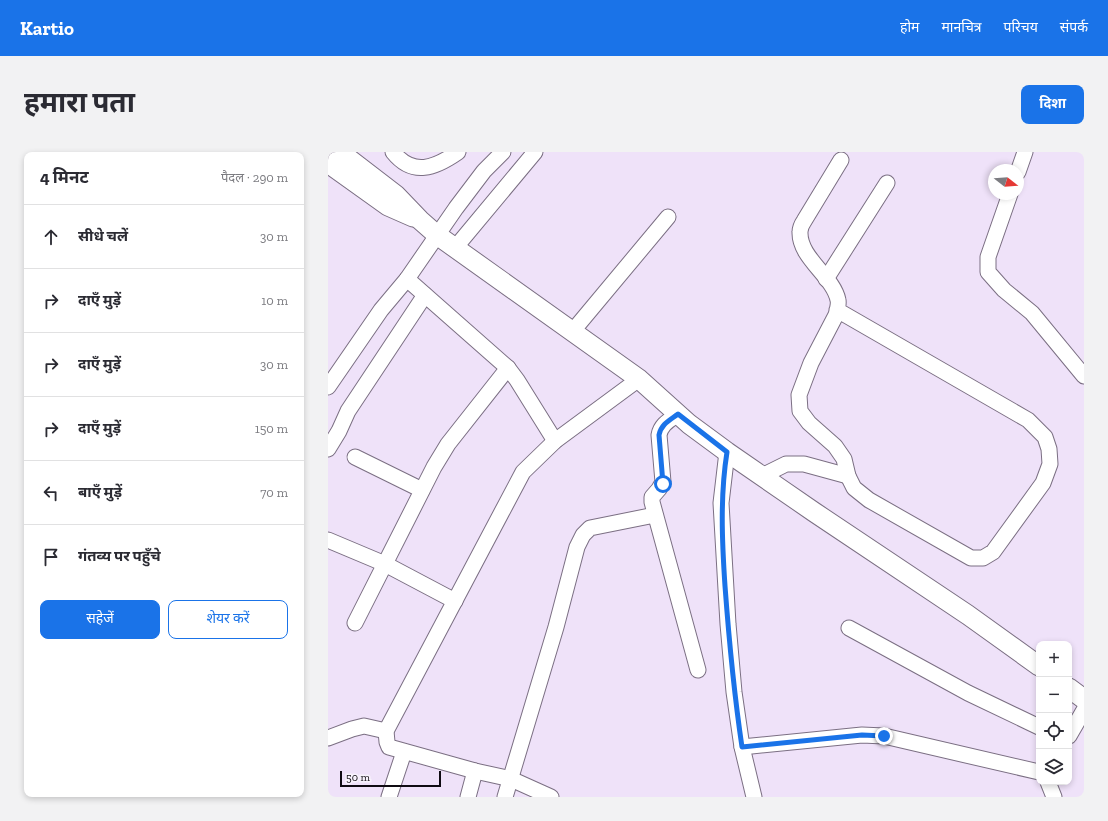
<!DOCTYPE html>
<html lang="hi">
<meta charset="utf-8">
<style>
body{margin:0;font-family:"Zilla Slab","Noto Sans Devanagari",serif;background:#f2f2f3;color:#2b2b33}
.controls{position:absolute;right:12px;bottom:12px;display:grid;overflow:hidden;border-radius:8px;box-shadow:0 2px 6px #0003}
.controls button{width:36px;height:36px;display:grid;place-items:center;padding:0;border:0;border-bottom:1px solid #e1e1e2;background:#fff;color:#2b2b33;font:20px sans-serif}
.compass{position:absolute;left:660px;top:12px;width:36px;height:36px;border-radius:50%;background:#fff;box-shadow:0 2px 6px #0003;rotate:107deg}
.scale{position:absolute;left:12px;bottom:10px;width:101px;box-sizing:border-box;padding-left:4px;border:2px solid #0f0b12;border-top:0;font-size:11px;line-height:14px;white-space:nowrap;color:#0f0b12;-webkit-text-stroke:3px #f8f3fc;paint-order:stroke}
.stop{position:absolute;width:12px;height:12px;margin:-9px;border:3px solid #1a73e8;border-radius:50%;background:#fff}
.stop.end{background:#1a73e8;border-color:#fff;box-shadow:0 1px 4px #0008}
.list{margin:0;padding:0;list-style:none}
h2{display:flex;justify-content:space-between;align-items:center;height:52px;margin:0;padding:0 16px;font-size:17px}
h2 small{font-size:13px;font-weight:400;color:#7c7c81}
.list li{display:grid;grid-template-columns:26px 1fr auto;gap:12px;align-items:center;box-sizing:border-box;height:64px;padding:0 16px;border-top:1px solid #e1e1e2}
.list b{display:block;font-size:15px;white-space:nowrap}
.list em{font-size:13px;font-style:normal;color:#7c7c81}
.actions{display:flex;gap:8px;padding:12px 16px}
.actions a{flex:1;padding:9px 0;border:1px solid #1a73e8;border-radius:8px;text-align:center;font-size:14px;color:#1a73e8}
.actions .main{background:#1a73e8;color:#fff}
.icon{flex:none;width:22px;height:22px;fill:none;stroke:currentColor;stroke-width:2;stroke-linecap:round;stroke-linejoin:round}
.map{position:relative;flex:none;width:756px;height:645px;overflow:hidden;border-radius:8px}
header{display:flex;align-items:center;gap:24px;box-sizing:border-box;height:56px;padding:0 20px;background:#1a73e8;color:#fff}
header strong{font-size:19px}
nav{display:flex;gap:22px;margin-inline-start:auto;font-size:14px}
.intro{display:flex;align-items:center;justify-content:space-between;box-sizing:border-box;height:96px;padding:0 24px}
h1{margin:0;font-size:28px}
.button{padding:10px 18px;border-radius:8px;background:#1a73e8;color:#fff;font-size:14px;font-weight:700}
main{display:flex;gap:24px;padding:0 24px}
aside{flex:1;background:#fff;border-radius:8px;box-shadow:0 2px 6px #0003}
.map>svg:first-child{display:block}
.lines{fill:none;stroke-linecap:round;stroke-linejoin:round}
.minor-casing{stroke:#7b6f83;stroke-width:17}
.major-casing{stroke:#7b6f83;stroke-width:21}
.minor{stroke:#fff;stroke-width:15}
.major{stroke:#fff;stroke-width:19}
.route{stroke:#1a73e8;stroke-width:5}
</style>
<header>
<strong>Kartio</strong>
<nav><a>होम</a><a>मानचित्र</a><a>परिचय</a><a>संपर्क</a></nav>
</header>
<div class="intro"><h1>हमारा पता</h1><a class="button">दिशा</a></div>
<main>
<aside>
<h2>4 मिनट<small>पैदल · 290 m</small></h2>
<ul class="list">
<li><svg class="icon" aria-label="ahead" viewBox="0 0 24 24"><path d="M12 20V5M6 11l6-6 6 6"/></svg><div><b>सीधे चलें</b></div><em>30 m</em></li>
<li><svg class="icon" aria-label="right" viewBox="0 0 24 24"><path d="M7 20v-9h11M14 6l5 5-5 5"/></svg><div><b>दाएँ मुड़ें</b></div><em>10 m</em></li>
<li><svg class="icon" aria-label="right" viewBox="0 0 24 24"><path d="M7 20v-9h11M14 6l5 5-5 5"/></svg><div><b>दाएँ मुड़ें</b></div><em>30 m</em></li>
<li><svg class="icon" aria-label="right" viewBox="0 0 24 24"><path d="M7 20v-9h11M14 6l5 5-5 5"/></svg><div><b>दाएँ मुड़ें</b></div><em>150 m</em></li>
<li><svg class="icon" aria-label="left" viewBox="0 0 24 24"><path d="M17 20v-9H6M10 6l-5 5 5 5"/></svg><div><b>बाएँ मुड़ें</b></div><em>70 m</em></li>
<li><svg class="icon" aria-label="arrive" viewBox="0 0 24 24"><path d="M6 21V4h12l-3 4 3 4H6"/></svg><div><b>गंतव्य पर पहुँचे</b></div></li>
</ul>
<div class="actions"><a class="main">सहेजें</a><a>शेयर करें</a></div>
</aside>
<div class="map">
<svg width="756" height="645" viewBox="0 0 756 645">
<rect width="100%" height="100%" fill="#efe2f9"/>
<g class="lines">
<defs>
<g id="minor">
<path d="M65,0C85,25 107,16 130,0"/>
<path d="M690,20L697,0"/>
<path d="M682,42L660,105V120L676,138L704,161L756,224"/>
<path d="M127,96L207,0"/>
<path d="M79,127L180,216L189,228L227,289"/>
<path d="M498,127L559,31"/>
<path d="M509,158L700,268L717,285L721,297L722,312L715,331L665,400L655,406H643L541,348L526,336L520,324L516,307L507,294L481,271L472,259L471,243L483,211L508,163C509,159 511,152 510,148C505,124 471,106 472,80C472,77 474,72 476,69L513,8"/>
<path d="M244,180L340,65"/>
<path d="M0,235L53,158L79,127L128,56L156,19L175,0"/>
<path d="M350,262C342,268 333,272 331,283L335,330L331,337L324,345V350L370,518"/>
<path d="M0,297L11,279L20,259L97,143"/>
<path d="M399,300L393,351L400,472L406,540L414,595L426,645"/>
<path d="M27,305L94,338"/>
<path d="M434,324L458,312H476L520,324"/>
<path d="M0,388L57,412L127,449"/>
<path d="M27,471L106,315L120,292L180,216"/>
<path d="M521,476L640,541L711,575"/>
<path d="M741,584L756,558"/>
<path d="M0,586L24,577L36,574L58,579"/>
<path d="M414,595L534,583L556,584L711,620"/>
<path d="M720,630L726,645"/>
<path d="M61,645L76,600"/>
<path d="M140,645L147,619"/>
<path d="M177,645L228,475L249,395L255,383L262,376L327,363"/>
<path d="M223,645L183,627L147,619L61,595L59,590L58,579L195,320L227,289L311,227"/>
</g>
<g id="major">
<path d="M12,0L68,43L92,68L109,83L311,227L361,272L399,300L486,360L640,463L711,514"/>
<path d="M0,11L60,54L85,65"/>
<path d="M741,536L756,547"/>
</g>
</defs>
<use href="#minor" class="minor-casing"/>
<use href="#major" class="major-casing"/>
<use href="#minor" class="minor"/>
<use href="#major" class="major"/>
</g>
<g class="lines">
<path class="route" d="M335,332L331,283C333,272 342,268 350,262L399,300C392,344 394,389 397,434C401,488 406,541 414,595L534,583L556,584"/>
</g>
</svg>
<div class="controls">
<button>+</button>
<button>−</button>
<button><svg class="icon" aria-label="locate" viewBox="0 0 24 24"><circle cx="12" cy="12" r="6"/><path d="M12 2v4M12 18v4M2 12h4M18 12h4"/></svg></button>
<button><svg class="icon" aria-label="layers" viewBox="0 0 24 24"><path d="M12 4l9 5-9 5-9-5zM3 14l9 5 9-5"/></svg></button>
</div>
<svg class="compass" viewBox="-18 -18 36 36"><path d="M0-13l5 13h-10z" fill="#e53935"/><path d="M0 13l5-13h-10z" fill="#7c7c81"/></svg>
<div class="scale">50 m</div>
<div class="stop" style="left:335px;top:332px"></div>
<div class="stop end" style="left:556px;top:584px"></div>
</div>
</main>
